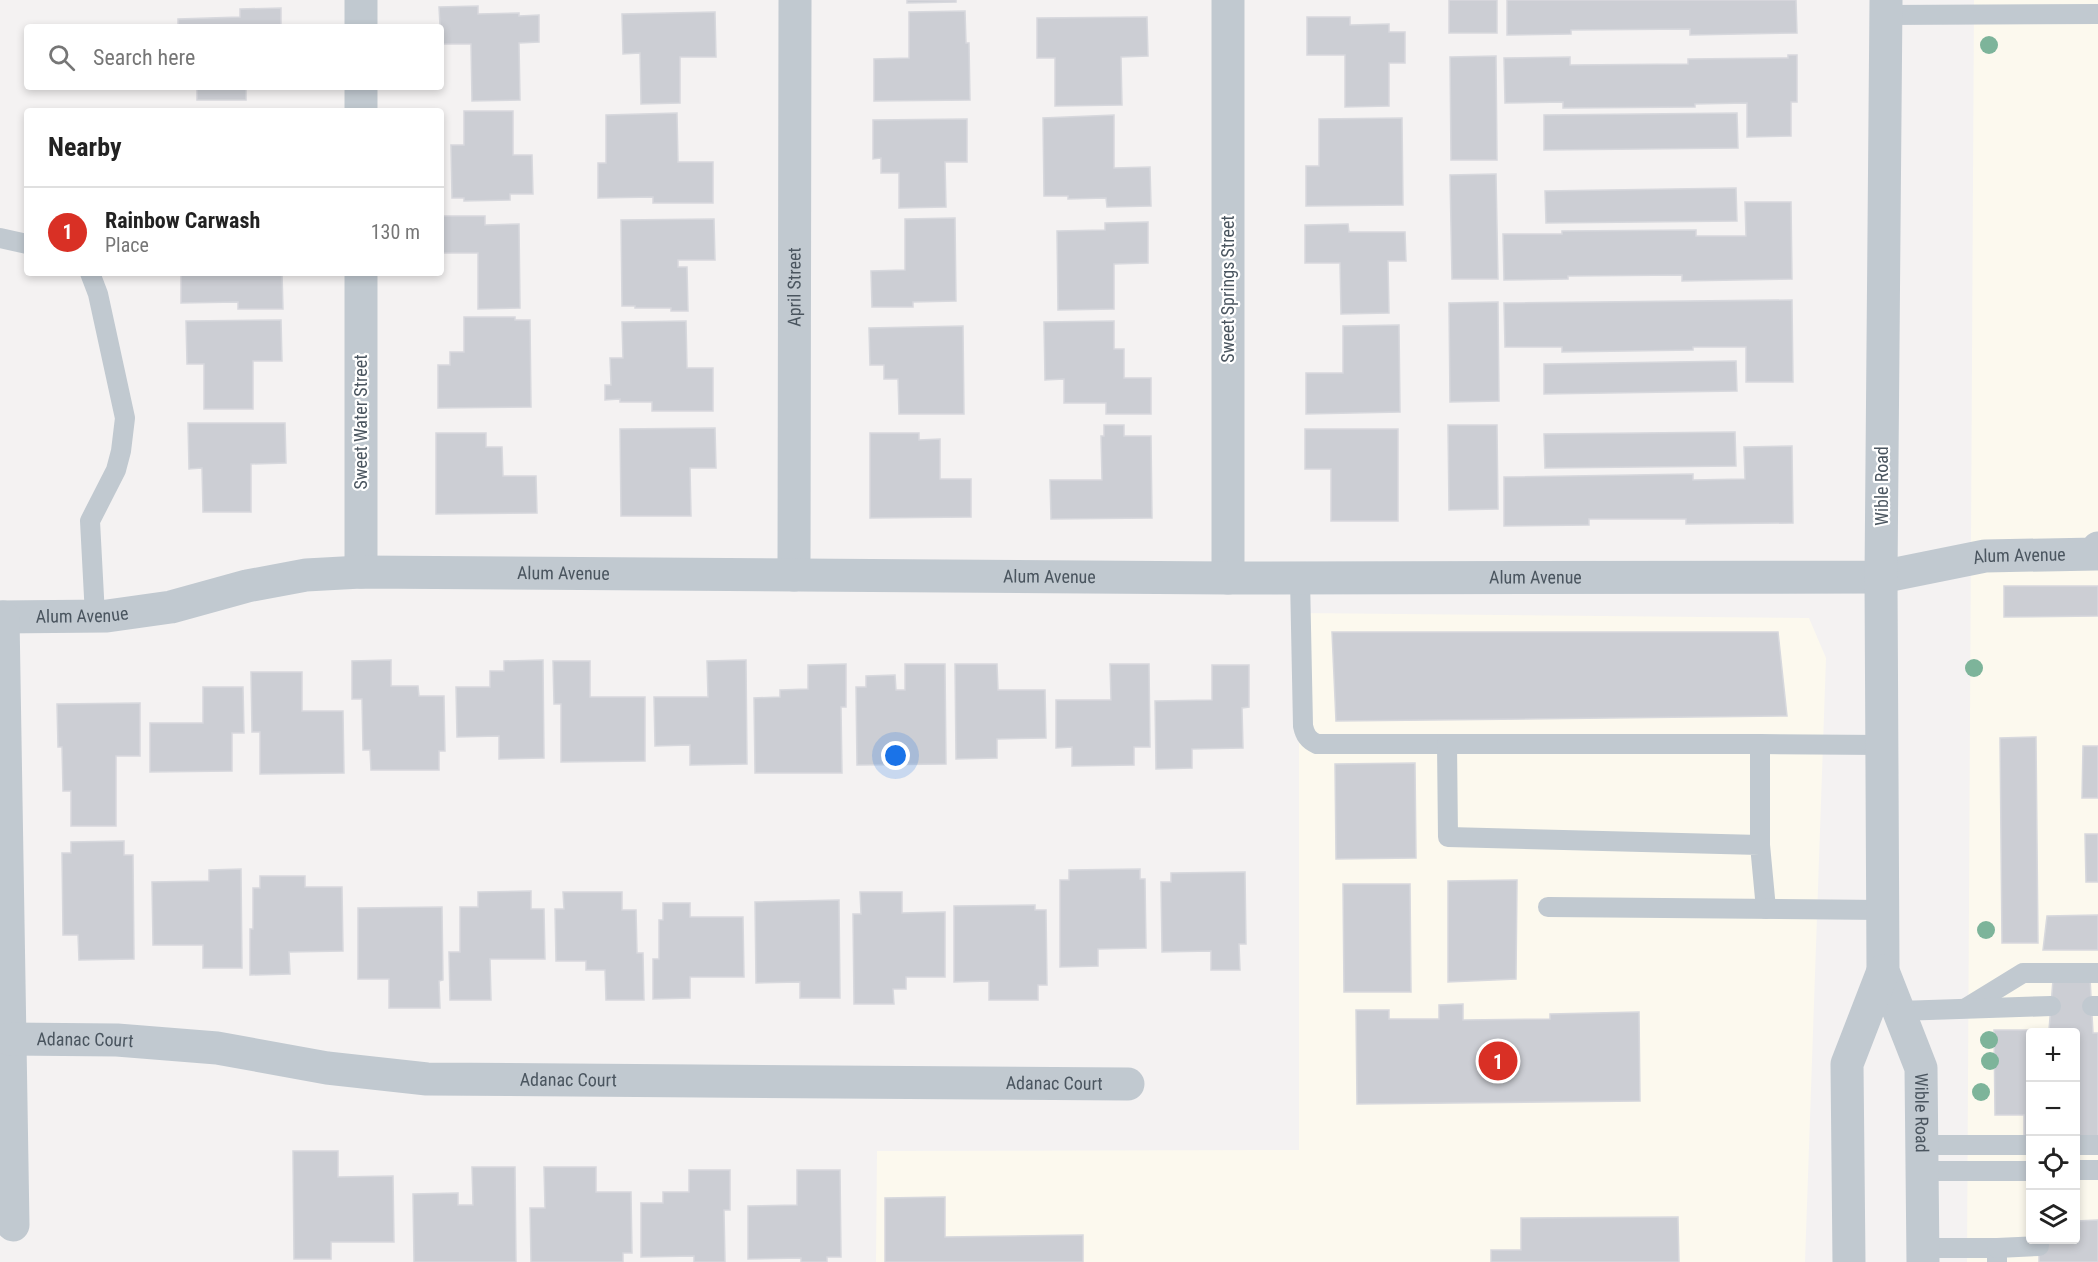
<!DOCTYPE html>
<meta charset="utf-8">
<style>
body{margin:0;font-family:"Roboto Condensed",sans-serif;background:#f2f2f2;color:#222}
.controls{position:absolute;right:18px;bottom:18px;display:grid;overflow:hidden;border-radius:6px;box-shadow:0 3px 9px #0003}
.controls button{width:54px;height:54px;display:grid;place-items:center;padding:0;border:0;border-bottom:2px solid #e0e0e0;background:#fff;color:#222;font:30px sans-serif}
.you{position:absolute;left:896px;top:756px;width:21px;height:21px;margin:-15px;border:4px solid #fff;border-radius:50%;background:#1a73e8;box-shadow:0 0 0 9px #1a73e833}
.badge{display:grid;place-items:center;width:39px;height:39px;border-radius:50%;background:#d93025;color:#fff;font-size:20px;font-weight:700}
.pin{position:absolute;translate:-50% -50%;border:3px solid #fff;box-shadow:0 2px 6px #0006}
.list{margin:0;padding:0;list-style:none}
h2{display:flex;justify-content:space-between;align-items:center;height:78px;margin:0;padding:0 24px;font-size:26px}
h2 small{font-size:20px;font-weight:400;color:#767676}
.list li{display:grid;grid-template-columns:39px 1fr auto;gap:18px;align-items:center;box-sizing:border-box;height:90px;padding:0 24px;border-top:2px solid #e0e0e0}
.list b{display:block;font-size:22px;white-space:nowrap}
.list p{margin:0;font-size:20px;white-space:nowrap;color:#767676}
.list em{font-size:20px;font-style:normal;color:#767676}
.icon{flex:none;width:33px;height:33px;fill:none;stroke:currentColor;stroke-width:2;stroke-linecap:round;stroke-linejoin:round}
.map{position:relative;flex:none;width:2098px;height:1262px;overflow:hidden}
.search{position:absolute;background:#fff;box-shadow:0 3px 9px #0003;left:24px;top:24px;width:420px;height:66px;display:flex;align-items:center;gap:15px;box-sizing:border-box;padding:0 21px;border-radius:6px;color:#767676;font-size:22px}
.panel{position:absolute;background:#fff;box-shadow:0 3px 9px #0003;left:24px;top:108px;width:420px;height:168px;border-radius:6px}
.map>svg:first-child{display:block}
.commercial{fill:#fcf9ee;fill-rule:evenodd}
.building{fill:#ccced4;stroke:#d7d8dd;stroke-width:1.5}
.lines{fill:none;stroke-linecap:round;stroke-linejoin:round}
.service{stroke:#c1c9d0;stroke-width:20}
.minor{stroke:#c1c9d0;stroke-width:33}
.tertiary{stroke:#c1c9d0;stroke-width:33}
.tree{fill:#7db49a}
.labels{text-anchor:middle;stroke-width:4.5;stroke-linejoin:round;paint-order:stroke}
.street-label{font-size:18px;fill:#4a555f;stroke:#fff}
</style>
<div class="map">
<svg width="2098" height="1262" viewBox="0 0 2098 1262">
<rect width="100%" height="100%" fill="#f4f2f2"/>
<g class="commercial">
<path d="M1974,0H2098V1262H1967ZM2030,1032H2076V1240H2030Z"/>
<path d="M1299,613L1809,618L1826,658L1805,1262H876L877,1151L1299,1150Z"/>
</g>
<g class="building">
<path d="M907,0H956V2L907,3Z"/>
<rect x="1449" y="0" width="48" height="33"/>
<path d="M1507,0H1796L1797,33L1690,35V29L1571,30V34L1507,35Z"/>
<path d="M478,6V14L519,13V16L539,15V42L519,43L520,100L472,101L471,44H441L439,7Z"/>
<path d="M281,8V27H178V19L240,17V9Z"/>
<path d="M965,11L966,43H969L970,100L874,101V59L909,58V12Z"/>
<path d="M715,12L716,57H680V103L641,104L640,53L623,54L622,14Z"/>
<path d="M1147,17L1148,56L1121,57L1122,105L1055,106V58H1037V18Z"/>
<path d="M1307,17H1350V25L1389,24V32H1405V63H1389V106L1345,107V55H1307Z"/>
<path d="M1788,55H1797V102H1791V136L1747,137V103L1695,104V107L1563,108V102L1505,103L1504,58L1570,57V65L1688,64V59L1788,58Z"/>
<path d="M1496,56L1497,160H1451L1450,57Z"/>
<rect x="197" y="87" width="49" height="13"/>
<path d="M464,111H513V155H532L533,194H510V200L464,201V198H452L451,145H464Z"/>
<path d="M677,113L678,162H713V203H653V197L598,198V163H606V115Z"/>
<path d="M1737,113L1738,148L1544,150V115Z"/>
<path d="M1114,115V168L1150,167L1151,206L1107,207L1106,198L1068,199V196H1044L1043,118Z"/>
<path d="M1402,118L1403,205L1306,206V166H1319V119Z"/>
<path d="M967,119V162H945L946,207L899,208V173H881V158L873,159V120Z"/>
<path d="M1496,174L1498,279H1452L1450,175Z"/>
<path d="M1736,188L1737,221L1546,223L1545,191Z"/>
<path d="M1745,202H1791L1792,279L1682,281V275L1568,276V279L1504,280L1503,234H1562V231L1696,230V236H1746Z"/>
<path d="M441,216H485V225L519,224L520,308L478,309V253H441Z"/>
<path d="M955,218L956,301L913,302V307H872L871,271L905,270V219Z"/>
<path d="M714,219L715,260H678V267H687L688,311H671V308H635V306H622L621,220Z"/>
<path d="M1148,222V263L1114,264V309L1058,310L1057,231L1105,230V223Z"/>
<path d="M1348,224L1349,232H1405L1406,261H1388L1389,313L1341,314L1340,263H1305V225Z"/>
<path d="M181,273H282L283,309H238V302L181,303Z"/>
<path d="M1792,300L1793,382H1746V347H1693V350L1562,352V347H1505L1504,303Z"/>
<path d="M1498,302L1499,401L1450,402L1449,303Z"/>
<path d="M464,317H515V320H530L531,407L438,408V365H450V352H464Z"/>
<path d="M281,320L282,361H253V409H204V364H187L186,321Z"/>
<path d="M686,321L687,368H713V411H652V402H620V399L605,400V385H611L610,358H623L622,322Z"/>
<path d="M1114,321V349H1124V378H1151V414H1106V403H1064V379L1045,380L1044,322Z"/>
<path d="M1399,325L1400,412L1306,414V373H1343V326Z"/>
<path d="M963,326L964,414H899L898,379H884V365H870L869,328Z"/>
<path d="M1736,361L1737,391L1544,394V364Z"/>
<path d="M188,423H285L286,463L251,464V512H203L202,468L189,469Z"/>
<path d="M1104,425H1124V436H1151L1152,518L1051,519L1050,480H1102L1101,436H1104Z"/>
<path d="M1448,425H1497L1498,509L1449,510Z"/>
<path d="M715,428L716,468H690L691,516H621L620,429Z"/>
<path d="M1305,429H1398V521H1331V469H1305Z"/>
<path d="M1735,432L1736,466L1545,468L1544,434Z"/>
<path d="M436,433H486V447H502L503,476H536L537,513L436,514Z"/>
<path d="M870,433H919V440L940,439V479H971V517L870,518Z"/>
<path d="M1792,446L1793,523L1686,524V519H1589V525L1504,526V477L1693,474V480L1745,479L1744,447Z"/>
<path d="M2004,586H2098V616L2004,617Z"/>
<path d="M1332,632H1778L1787,716L1336,721Z"/>
<path d="M391,660V686H418L419,696H444L445,751H439V770H371L370,750H363L362,699H352V661Z"/>
<path d="M543,660L544,758L499,759V736L457,737L456,687H490V671H504V661Z"/>
<path d="M746,660L747,764L690,765V745L655,746L654,697H708L707,661Z"/>
<path d="M553,661H590V697H645V761L561,762V704H554Z"/>
<path d="M846,664V707H841L842,773H755L754,698L780,697V690L808,689V665Z"/>
<path d="M905,664H945L946,764L857,765L856,687H866V676L895,675L896,690H905Z"/>
<path d="M955,664H997L998,690H1045L1046,738L997,739V758L956,759Z"/>
<path d="M1110,664H1149L1150,747H1134V765L1072,766V747L1056,748V700H1111Z"/>
<path d="M1212,665H1249V707L1242,708L1243,748L1192,749V768L1156,769L1155,701L1212,700Z"/>
<path d="M251,672H302V711H343L344,773L260,774V732H252Z"/>
<path d="M203,687H243L244,733H232V771L150,772V723H203Z"/>
<path d="M140,703V756H116V826H71V791H63L62,747H58L57,704Z"/>
<path d="M2036,737L2038,943H2002L2000,738Z"/>
<path d="M2083,746H2098V798H2082Z"/>
<path d="M1415,763L1416,858L1336,859L1335,764Z"/>
<path d="M2085,834H2098V882H2086Z"/>
<path d="M124,841V855H133L134,959L79,960L78,935H63L62,853H71V842Z"/>
<path d="M241,869L242,968H203V945H153L152,882L209,881V870Z"/>
<path d="M1140,869V879H1145L1146,948L1098,949V966L1060,967V880H1069V870Z"/>
<path d="M1245,872L1246,944H1239L1240,970H1211V951L1162,952L1161,882H1171V873Z"/>
<path d="M260,876H305V887H342L343,951L289,952L290,974L250,975V929H253V888H260Z"/>
<path d="M1517,880L1516,979L1448,982V881Z"/>
<path d="M1343,884H1410L1411,992H1344Z"/>
<path d="M531,891V909H544L545,959H490L491,1000H450L449,952H460V907H478V892Z"/>
<path d="M563,892H622V910H636L637,953H643L644,1000H606L605,970H586V961H556L555,909H564Z"/>
<path d="M860,892H902V913L945,912V977H906V989H893L894,1004H854L853,914H861Z"/>
<path d="M839,900L840,998H800V982L756,983L755,902Z"/>
<path d="M663,903H690V917H743L744,977H690V998L653,999V959H659V920H663Z"/>
<path d="M1035,905V910H1046L1047,985H1038V1000H989V981L954,982V906Z"/>
<path d="M442,907L443,980L439,981L440,1008H389V979H358V908Z"/>
<path d="M2098,915V950H2043L2047,916Z"/>
<path d="M2090,978L2093,1033H2098V1138H2076V1032H2030V1138H2024V1115H1995L1994,1030H2049L2053,980Z"/>
<path d="M1463,1004V1020L1550,1019V1014L1639,1012L1640,1101L1357,1104L1356,1010H1389V1019H1439V1005Z"/>
<path d="M293,1151H338V1177L393,1176L394,1242H331V1259H294Z"/>
<path d="M472,1167H515L516,1262H414L413,1194L458,1193V1205H473Z"/>
<path d="M544,1167H596V1192H631L632,1253H623V1262H531L530,1208H545Z"/>
<path d="M689,1170H730V1210H724L725,1262H694V1256L641,1257V1203H663V1192H689Z"/>
<path d="M797,1170H840L841,1257H827V1262H801V1258L748,1259V1206L797,1205Z"/>
<path d="M945,1197V1237L1083,1235V1262H885V1198Z"/>
<path d="M1678,1217L1679,1262H1491V1250H1521V1218Z"/>
<path d="M2098,1220V1262H2039V1240H2076V1221Z"/>
</g>
<g class="lines">
<g class="service">
<path d="M1886,15L2098,14"/>
<path d="M0,238L27,244"/>
<path d="M90,273L98,294L125,418L121,451L116,470L90,521L95,616"/>
<path d="M1300,578L1303,726C1305,735 1308,740 1317,744H1447"/>
<path d="M1760,744L1882,745"/>
<path d="M1760,845V744H1447L1448,837L1760,845L1766,909"/>
<path d="M1548,907L1883,910"/>
<path d="M2092,1006H2098"/>
<path d="M1966,1008L2023,973H2098"/>
<path d="M1899,1011L2051,1006"/>
<path d="M1922,1145H2030"/>
<path d="M2076,1145H2098"/>
<path d="M2076,1170H2098"/>
<path d="M1922,1171H2030"/>
<path d="M1923,1248H1997V1262"/>
<path d="M1997,1248L2039,1246"/>
</g>
<g class="minor">
<path d="M361,27V0"/>
<path d="M361,111V87"/>
<path d="M361,572V273"/>
<path id="s1" d="M794,575L795,0"/>
<path d="M1228,578V0"/>
<path id="s2" d="M0,617L107,616L171,607L247,586L306,575L361,572L1228,578L1881,577L1985,556L2096,554L2098,548"/>
<path d="M3,617L13,1225"/>
<path id="s3" d="M10,1039L117,1040L217,1048L327,1068L427,1079L1128,1084"/>
</g>
<g class="tertiary">
<path id="s4" d="M1886,0L1881,577L1883,971L1921,1068L1923,1262"/>
<path d="M1849,1262L1847,1064L1883,971"/>
</g>
</g>
<g class="tree">
<circle cx="1989" cy="45" r="9"/>
<circle cx="1974" cy="668" r="9"/>
<circle cx="1986" cy="930" r="9"/>
<circle cx="1989" cy="1040" r="9"/>
<circle cx="1990" cy="1061" r="9"/>
<circle cx="1981" cy="1092" r="9"/>
</g>
<g class="labels">
<g class="street-label">
<text dy="6" stroke="none"><textPath href="#s1" startOffset="288">April Street</textPath></text>
<text transform="translate(1228 289) rotate(-90)" y="6">Sweet Springs Street</text>
<text transform="translate(361 422) rotate(-90)" y="6">Sweet Water Street</text>
<text transform="translate(1882 486) rotate(-90)" y="6">Wible Road</text>
<text dy="6" stroke="none"><textPath href="#s2" startOffset="2026">Alum Avenue</textPath></text>
<text dy="6" stroke="none"><textPath href="#s2" startOffset="568">Alum Avenue</textPath></text>
<text dy="6" stroke="none"><textPath href="#s2" startOffset="1054">Alum Avenue</textPath></text>
<text dy="6" stroke="none"><textPath href="#s2" startOffset="1540">Alum Avenue</textPath></text>
<text dy="6" stroke="none"><textPath href="#s2" startOffset="82">Alum Avenue</textPath></text>
<text dy="6" stroke="none"><textPath href="#s3" startOffset="75">Adanac Court</textPath></text>
<text dy="6" stroke="none"><textPath href="#s3" startOffset="561">Adanac Court</textPath></text>
<text dy="6" stroke="none"><textPath href="#s3" startOffset="1047">Adanac Court</textPath></text>
<text dy="6" stroke="none"><textPath href="#s4" startOffset="1120">Wible Road</textPath></text>
</g>
</g>
</svg>
<div class="controls">
<button>+</button>
<button>−</button>
<button><svg class="icon" aria-label="locate" viewBox="0 0 24 24"><circle cx="12" cy="12" r="6"/><path d="M12 2v4M12 18v4M2 12h4M18 12h4"/></svg></button>
<button><svg class="icon" aria-label="layers" viewBox="0 0 24 24"><path d="M12 4l9 5-9 5-9-5zM3 14l9 5 9-5"/></svg></button>
</div>
<div class="you"></div>
<div class="pin badge" style="left:1498px;top:1061px">1</div>
<div class="search"><svg class="icon" aria-label="search" viewBox="0 0 24 24"><circle cx="10" cy="10" r="6"/><path d="M15 15l6 6"/></svg>Search here</div>
<section class="panel">
<h2>Nearby<small></small></h2>
<ul class="list">
<li><span class="badge">1</span><div><b>Rainbow Carwash</b><p>Place</p></div><em>130 m</em></li>
</ul>
</section>
</div>
